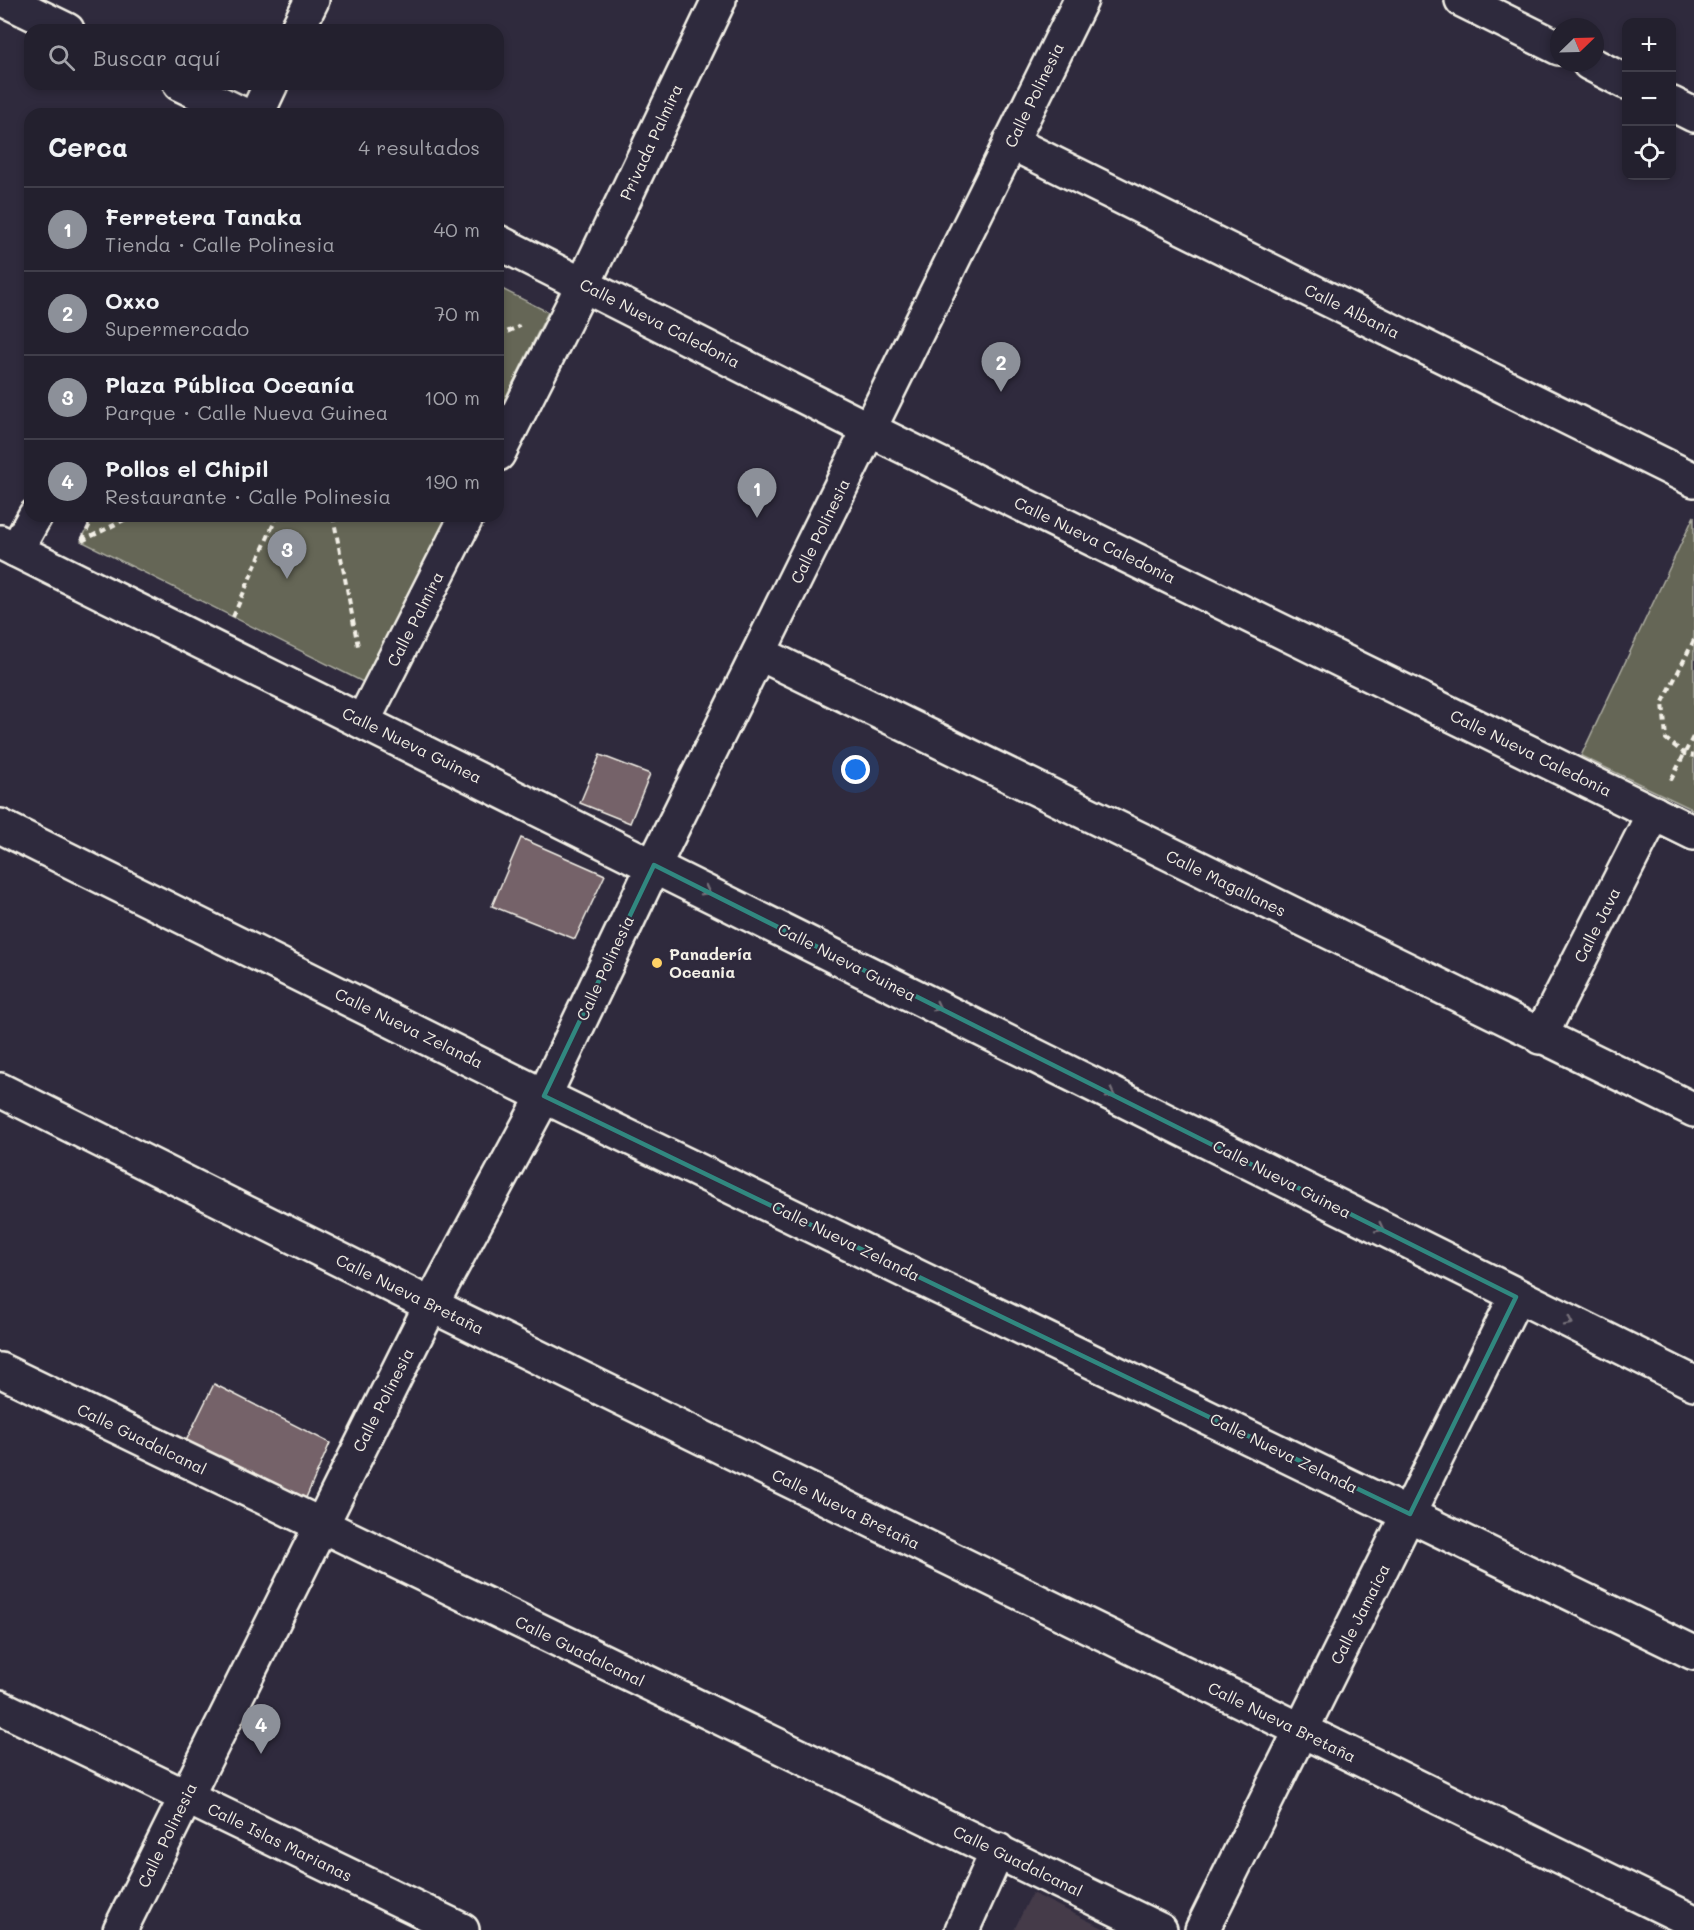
<!DOCTYPE html>
<html lang="es">
<meta charset="utf-8">
<style>
body{margin:0;font-family:Mali,sans-serif;background:#2f2d3a;color:#f1f3f6}
.controls{position:absolute;right:18px;top:18px;display:grid;overflow:hidden;border-radius:12px;box-shadow:0 3px 9px #0003}
.controls button{width:54px;height:54px;display:grid;place-items:center;padding:0;border:0;border-bottom:2px solid #403e4a;background:#23202e;color:#f1f3f6;font:30px sans-serif}
.compass{position:absolute;left:1550px;top:18px;width:54px;height:54px;border-radius:50%;background:#23202e;box-shadow:0 3px 9px #0003;rotate:67deg}
.you{position:absolute;left:856px;top:770px;width:21px;height:21px;margin:-15px;border:4px solid #fff;border-radius:50%;background:#1a73e8;box-shadow:0 0 0 9px #1a73e833}
.badge{display:grid;place-items:center;width:39px;height:39px;border-radius:50%;background:#8c9099;color:#fff;font-size:20px;font-weight:700}
.pin{position:absolute;translate:-50% -50px;filter:drop-shadow(0 2px 3px #0008)}
.pin::after{content:'';position:absolute;top:32px;width:21px;height:18px;background:inherit;clip-path:polygon(0 0,100% 0,50% 100%)}
.list{margin:0;padding:0;list-style:none}
h2{display:flex;justify-content:space-between;align-items:center;height:78px;margin:0;padding:0 24px;font-size:26px}
h2 small{font-size:20px;font-weight:400;color:#a3a3aa}
.list li{display:grid;grid-template-columns:39px 1fr auto;gap:18px;align-items:center;box-sizing:border-box;height:84px;padding:0 24px;border-top:2px solid #403e4a}
.list b{display:block;font-size:22px;white-space:nowrap}
.list p{margin:0;font-size:20px;white-space:nowrap;color:#a3a3aa}
.list em{font-size:20px;font-style:normal;color:#a3a3aa}
.icon{flex:none;width:33px;height:33px;fill:none;stroke:currentColor;stroke-width:2;stroke-linecap:round;stroke-linejoin:round}
.map{position:relative;flex:none;width:1694px;height:1930px;overflow:hidden}
.search{position:absolute;background:#23202e;box-shadow:0 3px 9px #0003;left:24px;top:24px;width:480px;height:66px;display:flex;align-items:center;gap:15px;box-sizing:border-box;padding:0 21px;border-radius:18px;color:#a3a3aa;font-size:22px}
.panel{position:absolute;background:#23202e;box-shadow:0 3px 9px #0003;left:24px;top:108px;width:480px;height:414px;border-radius:18px}
.map>svg:first-child{display:block}
.built{fill:#443b4a}
.green{fill:#656657;stroke:#acaca0;stroke-width:1.5}
.building{fill:#756269;stroke:#f4f1e8;stroke-width:1.5}
.lines{fill:none;stroke-linecap:round;stroke-linejoin:round}
.minor-casing{stroke:#f4f1e8;stroke-width:38}
.path{stroke:#f4f1e8;stroke-width:4;stroke-dasharray:6 4.5;stroke-linecap:butt}
.minor{stroke:#2f2a3d;stroke-width:33}
.oneway{stroke:#747079}
.marked{fill:none;stroke:#318880;stroke-width:4.5;stroke-linejoin:round}
.poi-dot{fill:#ffd166;stroke:#2f2a3d;stroke-width:2}
.labels{text-anchor:middle;stroke-width:4.5;stroke-linejoin:round;paint-order:stroke}
.street-label{font-size:16px;fill:#f4f1e8;stroke:#2f2a3d}
.poi-label{font-size:16px;font-weight:bold;fill:#f4f1e8;stroke:#2f2a3d;text-anchor:start}
</style>
<div class="map">
<svg width="1694" height="1930" viewBox="0 0 1694 1930">
<rect width="100%" height="100%" fill="#2f2a3d"/>
<filter id="ink" filterUnits="userSpaceOnUse"><feTurbulence type="fractalNoise" baseFrequency=".0167" numOctaves="2"/><feDisplacementMap in="SourceGraphic" scale="12" xChannelSelector="R" yChannelSelector="G"/><feConvolveMatrix kernelMatrix="1 2 1 2 8 2 1 2 1" color-interpolation-filters="sRGB"/></filter>
<g filter="url(#ink)">
<path class="built" d="M1032,1893L1107,1930H1014Z"/>
<g class="green">
<path d="M498,287L548,312L498,413Z"/>
<path d="M93,516H448L365,683L81,541Z"/>
<path d="M1694,516V810L1581,756Z"/>
</g>
<g class="building">
<path d="M600,755L650,774L630,823L580,803Z"/>
<path d="M521,838L605,875L575,939L492,906Z"/>
<path d="M214,1384L330,1443L305,1500L186,1441Z"/>
</g>
<g class="lines">
<defs>
<g id="minor">
<path d="M5,0L67,30"/>
<path d="M1462,0L1559,48"/>
<path d="M297,30L312,0"/>
<path d="M1589,63L1626,82"/>
<path d="M180,84L242,114"/>
<path d="M1672,104L1694,115"/>
<path d="M257,114L271,84"/>
<path d="M1010,142L1694,480"/>
<path d="M498,242L870,430L1694,833"/>
<path d="M498,454L583,285L719,0"/>
<path d="M0,542L1694,1383"/>
<path d="M16,550L35,516"/>
<path d="M759,653L1694,1110"/>
<path d="M363,721L467,516"/>
<path d="M0,826L544,1096L1694,1653"/>
<path d="M1540,1037L1654,813"/>
<path d="M0,1090L431,1305L1694,1922"/>
<path d="M0,1370L1160,1930"/>
<path d="M0,1707L462,1930"/>
<path d="M120,1930L431,1305L544,1096L654,865L1081,0"/>
<path d="M962,1930L998,1850"/>
<path d="M1202,1930L1516,1297"/>
</g>
</defs>
<use href="#minor" class="minor-casing"/>
<g class="path">
<path d="M498,336L520,326"/>
<path d="M333,516L358,646"/>
<path d="M82,540L94,516"/>
<path d="M82,541L132,516"/>
<path d="M233,617L277,516"/>
<path d="M1694,640L1663,702L1666,739L1685,754L1694,756"/>
<path d="M1671,780L1694,735"/>
</g>
<use href="#minor" class="minor"/>
</g>
<defs><path id="oneway-chevron" d="M-2-3.5L2.5 0L-2 3.5" fill="none" stroke-width="1.6" stroke-linecap="round" stroke-linejoin="round" transform="scale(1.5)"/></defs>
<g class="oneway">
<use href="#oneway-chevron" transform="translate(706 891) rotate(27)"/>
<use href="#oneway-chevron" transform="translate(937 1007) rotate(27)"/>
<use href="#oneway-chevron" transform="translate(1111 1094) rotate(27)"/>
<use href="#oneway-chevron" transform="translate(1380 1228) rotate(27)"/>
<use href="#oneway-chevron" transform="translate(1569 1322) rotate(26)"/>
</g>
</g>
<path class="marked" d="M654,865L1516,1297L1410,1514L544,1096Z"/>
<circle class="poi-dot" cx="657" cy="963" r="6"/>
<g class="labels">
<g class="street-label">
<text transform="translate(1034 95) rotate(-64)" y="6">Calle Polinesia</text>
<text transform="translate(651 142) rotate(-65)" y="6">Privada Palmira</text>
<text transform="translate(1352 311) rotate(26)" y="6">Calle Albania</text>
<text transform="translate(660 323) rotate(27)" y="6">Calle Nueva Caledonia</text>
<text transform="translate(820 531) rotate(-64)" y="6">Calle Polinesia</text>
<text transform="translate(1095 540) rotate(26)" y="6">Calle Nueva Caledonia</text>
<text transform="translate(415 619) rotate(-63)" y="6">Calle Palmira</text>
<text transform="translate(412 745) rotate(26)" y="6">Calle Nueva Guinea</text>
<text transform="translate(1531 753) rotate(26)" y="6">Calle Nueva Caledonia</text>
<text transform="translate(1226 883) rotate(26)" y="6">Calle Magallanes</text>
<text transform="translate(1597 925) rotate(-63)" y="6">Calle Java</text>
<text transform="translate(847 962) rotate(27)" y="6">Calle Nueva Guinea</text>
<text transform="translate(605 968) rotate(-65)" y="6">Calle Polinesia</text>
<text transform="translate(409 1028) rotate(26)" y="6">Calle Nueva Zelanda</text>
<text transform="translate(1282 1179) rotate(27)" y="6">Calle Nueva Guinea</text>
<text transform="translate(846 1241) rotate(26)" y="6">Calle Nueva Zelanda</text>
<text transform="translate(410 1294) rotate(26)" y="6">Calle Nueva Bretaña</text>
<text transform="translate(383 1400) rotate(-63)" y="6">Calle Polinesia</text>
<text transform="translate(142 1439) rotate(26)" y="6">Calle Guadalcanal</text>
<text transform="translate(1284 1453) rotate(26)" y="6">Calle Nueva Zelanda</text>
<text transform="translate(846 1509) rotate(26)" y="6">Calle Nueva Bretaña</text>
<text transform="translate(1360 1614) rotate(-63)" y="6">Calle Jamaica</text>
<text transform="translate(580 1651) rotate(26)" y="6">Calle Guadalcanal</text>
<text transform="translate(1282 1722) rotate(26)" y="6">Calle Nueva Bretaña</text>
<text transform="translate(167 1835) rotate(-64)" y="6">Calle Polinesia</text>
<text transform="translate(280 1842) rotate(26)" y="6">Calle Islas Marianas</text>
<text transform="translate(1018 1861) rotate(26)" y="6">Calle Guadalcanal</text>
</g>
<g class="poi-label">
<text x="669" y="960">Panadería<tspan x="669" dy="18">Oceania</tspan></text>
</g>
</g>
</svg>
<div class="controls">
<button>+</button>
<button>−</button>
<button><svg class="icon" aria-label="locate" viewBox="0 0 24 24"><circle cx="12" cy="12" r="6"/><path d="M12 2v4M12 18v4M2 12h4M18 12h4"/></svg></button>
</div>
<svg class="compass" viewBox="-18 -18 36 36"><path d="M0-13l5 13h-10z" fill="#e53935"/><path d="M0 13l5-13h-10z" fill="#a3a3aa"/></svg>
<div class="you"></div>
<div class="pin badge" style="left:757px;top:518px">1</div>
<div class="pin badge" style="left:1001px;top:392px">2</div>
<div class="pin badge" style="left:287px;top:579px">3</div>
<div class="pin badge" style="left:261px;top:1754px">4</div>
<div class="search"><svg class="icon" aria-label="search" viewBox="0 0 24 24"><circle cx="10" cy="10" r="6"/><path d="M15 15l6 6"/></svg>Buscar aquí</div>
<section class="panel">
<h2>Cerca<small>4 resultados</small></h2>
<ul class="list">
<li><span class="badge">1</span><div><b>Ferretera Tanaka</b><p>Tienda · Calle Polinesia</p></div><em>40 m</em></li>
<li><span class="badge">2</span><div><b>Oxxo</b><p>Supermercado</p></div><em>70 m</em></li>
<li><span class="badge">3</span><div><b>Plaza Pública Oceanía</b><p>Parque · Calle Nueva Guinea</p></div><em>100 m</em></li>
<li><span class="badge">4</span><div><b>Pollos el Chipil</b><p>Restaurante · Calle Polinesia</p></div><em>190 m</em></li>
</ul>
</section>
</div>
